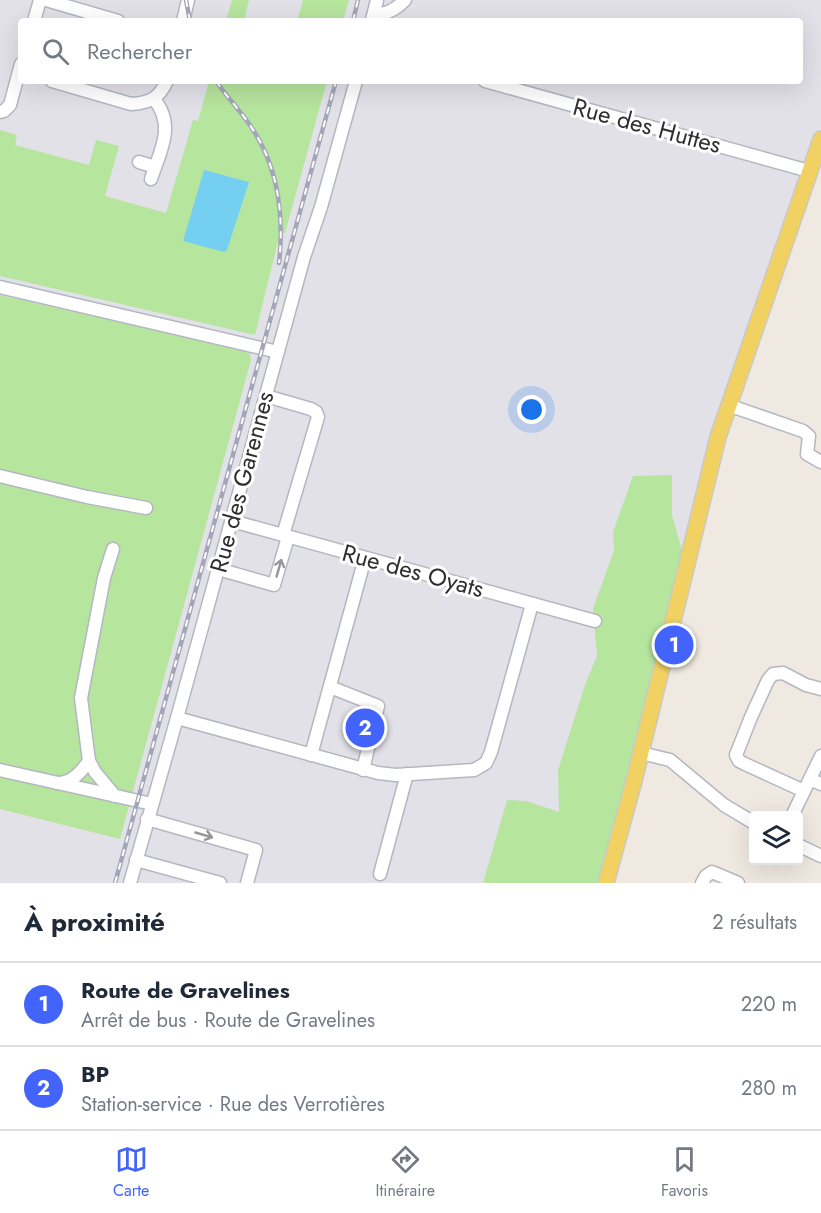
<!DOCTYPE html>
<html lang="fr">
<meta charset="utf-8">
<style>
body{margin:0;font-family:Jost,sans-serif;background:#f2f2f3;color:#1f2937}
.controls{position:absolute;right:18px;bottom:18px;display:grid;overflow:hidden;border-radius:6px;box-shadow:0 6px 24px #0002}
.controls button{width:54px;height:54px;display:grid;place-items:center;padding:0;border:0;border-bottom:2px solid #e0e1e3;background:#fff;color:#1f2937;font:30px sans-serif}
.you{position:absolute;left:532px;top:410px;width:21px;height:21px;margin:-15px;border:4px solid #fff;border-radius:50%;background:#1a73e8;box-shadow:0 0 0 9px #1a73e833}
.badge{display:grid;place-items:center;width:39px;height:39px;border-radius:50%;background:#4264fb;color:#fff;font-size:20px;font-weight:700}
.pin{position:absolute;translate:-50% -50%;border:3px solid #fff;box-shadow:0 2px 6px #0006}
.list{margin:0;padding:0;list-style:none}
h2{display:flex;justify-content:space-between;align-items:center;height:78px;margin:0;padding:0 24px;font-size:26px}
h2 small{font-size:20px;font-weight:400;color:#747a83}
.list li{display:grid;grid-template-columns:39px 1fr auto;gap:18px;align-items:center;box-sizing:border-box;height:84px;padding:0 24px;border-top:2px solid #e0e1e3}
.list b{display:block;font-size:22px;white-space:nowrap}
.list p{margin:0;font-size:20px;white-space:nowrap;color:#747a83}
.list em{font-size:20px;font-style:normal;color:#747a83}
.icon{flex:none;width:33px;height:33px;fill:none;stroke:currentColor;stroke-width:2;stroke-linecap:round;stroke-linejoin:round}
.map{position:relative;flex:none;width:821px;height:883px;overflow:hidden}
.search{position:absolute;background:#fff;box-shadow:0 6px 24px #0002;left:18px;right:18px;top:18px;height:66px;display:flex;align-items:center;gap:15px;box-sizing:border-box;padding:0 21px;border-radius:6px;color:#747a83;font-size:22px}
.sheet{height:246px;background:#fff}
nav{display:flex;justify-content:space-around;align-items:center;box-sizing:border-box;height:84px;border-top:2px solid #e0e1e3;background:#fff;font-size:16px;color:#747a83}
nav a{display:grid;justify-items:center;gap:3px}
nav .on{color:#4264fb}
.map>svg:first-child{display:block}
.industrial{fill:#e3e1e8;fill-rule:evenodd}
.green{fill:#b6e59e}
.water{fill:#75cff0}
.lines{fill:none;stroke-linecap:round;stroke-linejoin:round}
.minor-casing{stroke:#b4b7c1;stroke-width:15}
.major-casing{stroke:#c9c9c9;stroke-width:18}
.minor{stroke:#fff;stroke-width:12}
.major{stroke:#f2d163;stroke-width:15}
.rail-casing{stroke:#a3a6b8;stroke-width:4.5}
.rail{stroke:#fff;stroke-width:2;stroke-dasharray:7;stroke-linecap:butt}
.oneway{stroke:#969696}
.labels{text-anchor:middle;stroke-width:6;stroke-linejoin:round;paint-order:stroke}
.street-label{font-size:24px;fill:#2e2e2e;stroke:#fff}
</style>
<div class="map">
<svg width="821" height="883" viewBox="0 0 821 883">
<rect width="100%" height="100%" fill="#efe9e1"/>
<path class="industrial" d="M0,0H821V126L783,222L719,410L636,724L589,883H0ZM21,21H800V81H21Z"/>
<g class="green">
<path d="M232,0H249L244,21H226Z"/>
<path d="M303,0H349L343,21H297Z"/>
<path d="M209,81H327L285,233H280L255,335L0,276V130L17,135L15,145L89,165L96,140L119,146L105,196L166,213L193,120L198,121Z"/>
<path d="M0,295L250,352L251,360L120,839L0,809Z"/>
<path d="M672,475V515L683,554L638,742L600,883H483L507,800L526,801L559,812L558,770L586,682L597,656L593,608L614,551L613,532L633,476Z"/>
</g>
<path class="water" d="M204,170L249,182L227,250L224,252L183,241Z"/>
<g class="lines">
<defs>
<g id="minor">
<path d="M46,0L118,21"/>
<path d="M374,13C386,16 396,9 405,0"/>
<path d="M372,20L377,0"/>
<path d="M34,21L40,0"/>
<path d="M183,21L188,0"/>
<path d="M52,81L131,104C150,103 159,98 167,81"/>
<path d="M485,81L809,171"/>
<path d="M0,112L4,111L10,105L21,64"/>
<path d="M139,162L155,167"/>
<path d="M151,179C160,151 176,126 154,99"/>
<path d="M0,287L278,352"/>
<path d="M266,396L311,409L316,412L318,417L283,535"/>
<path d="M728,405L803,431L809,436L807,454L821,462"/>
<path d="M0,476L87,497L146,508"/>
<path d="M232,521L595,621"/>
<path d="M218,569L274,585L288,537"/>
<path d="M330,687L378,706L363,770"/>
<path d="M177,718L378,773L396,775L474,770L486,763L491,752L532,604"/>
<path d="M641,753L670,760L724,805L754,823"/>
<path d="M311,755L365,558"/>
<path d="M89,761L81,698L104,578L113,549"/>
<path d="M0,770L152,804"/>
<path d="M810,779L821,784"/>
<path d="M57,783C72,783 81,772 89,761L95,772L115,796"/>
<path d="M804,791L745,764L739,761L736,755L751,717L768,680L773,674L783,673L806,685L821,689"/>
<path d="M792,816L821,756"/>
<path d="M147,819L256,850L247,883"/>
<path d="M798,845L821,856"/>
<path d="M136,860L220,883"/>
<path d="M380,874L407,774"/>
<path d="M130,883L177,718L304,257L321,207L356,81"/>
<path d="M702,883L706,876L712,872L738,883"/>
</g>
<path id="major" d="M606,883L634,781L718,437L821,139"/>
</defs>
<use href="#minor" class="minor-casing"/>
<use href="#major" class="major-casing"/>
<use href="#minor" class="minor"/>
<use href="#major" class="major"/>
<defs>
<g id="rail">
<path d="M186,0L190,21"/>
<path d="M353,21L358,0"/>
<path d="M216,81C228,99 244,114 255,133C279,171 284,219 279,263"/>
<path d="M115,883L336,81"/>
</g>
</defs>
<use href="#rail" class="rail-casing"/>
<use href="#rail" class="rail"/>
</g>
<defs><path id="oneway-shaft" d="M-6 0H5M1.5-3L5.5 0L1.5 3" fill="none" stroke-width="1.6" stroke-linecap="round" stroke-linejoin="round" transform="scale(1.5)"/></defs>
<g class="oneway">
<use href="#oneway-shaft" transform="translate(279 568) rotate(-74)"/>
<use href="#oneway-shaft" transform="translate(204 835) rotate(16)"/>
</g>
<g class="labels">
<g class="street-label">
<text transform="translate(647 126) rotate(15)" y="8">Rue des Huttes</text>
<text transform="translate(242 482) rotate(-75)" y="8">Rue des Garennes</text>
<text transform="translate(413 571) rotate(15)" y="8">Rue des Oyats</text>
</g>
</g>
</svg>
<div class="controls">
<button><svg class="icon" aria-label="layers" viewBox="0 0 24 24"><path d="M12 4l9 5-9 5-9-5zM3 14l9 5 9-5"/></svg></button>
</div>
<div class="you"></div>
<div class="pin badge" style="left:674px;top:645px">1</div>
<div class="pin badge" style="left:365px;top:728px">2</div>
<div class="search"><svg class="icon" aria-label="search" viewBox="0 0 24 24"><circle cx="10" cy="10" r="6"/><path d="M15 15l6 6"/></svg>Rechercher</div>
</div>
<section class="sheet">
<h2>À proximité<small>2 résultats</small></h2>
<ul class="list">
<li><span class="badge">1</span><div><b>Route de Gravelines</b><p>Arrêt de bus · Route de Gravelines</p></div><em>220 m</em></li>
<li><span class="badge">2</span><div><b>BP</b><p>Station-service · Rue des Verrotières</p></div><em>280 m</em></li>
</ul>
</section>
<nav>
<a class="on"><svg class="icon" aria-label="map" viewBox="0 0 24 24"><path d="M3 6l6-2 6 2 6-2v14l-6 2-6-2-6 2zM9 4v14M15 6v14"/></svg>Carte</a>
<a><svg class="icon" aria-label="directions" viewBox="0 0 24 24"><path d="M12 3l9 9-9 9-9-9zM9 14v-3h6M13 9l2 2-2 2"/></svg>Itinéraire</a>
<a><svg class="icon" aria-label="saved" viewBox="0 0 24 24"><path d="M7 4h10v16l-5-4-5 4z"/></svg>Favoris</a>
</nav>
